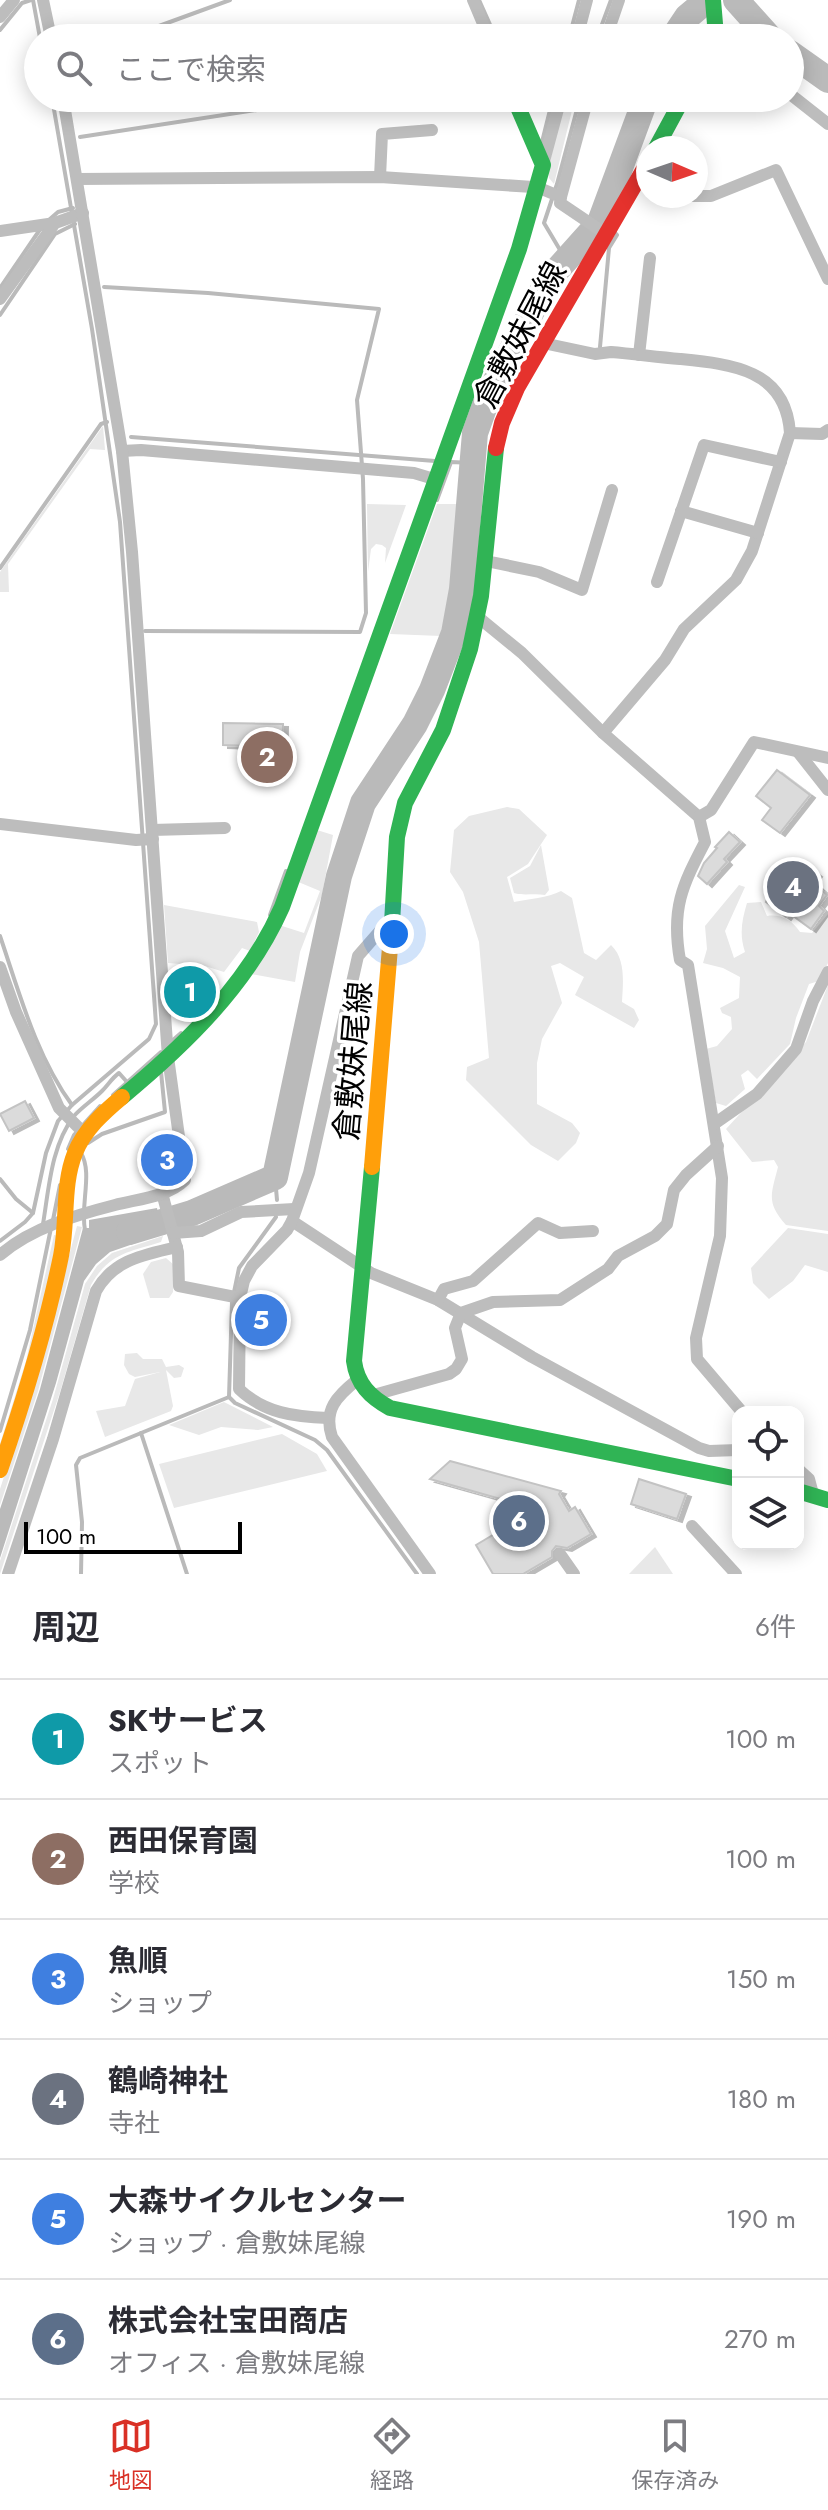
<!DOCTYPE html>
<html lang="ja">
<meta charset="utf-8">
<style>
body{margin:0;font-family:Jost,"Noto Sans JP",sans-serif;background:#f2f2f3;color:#2b2b33}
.controls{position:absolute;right:24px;bottom:24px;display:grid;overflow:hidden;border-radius:16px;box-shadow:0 4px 20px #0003}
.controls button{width:72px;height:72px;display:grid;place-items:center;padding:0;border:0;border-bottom:2px solid #e1e1e2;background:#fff;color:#2b2b33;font:40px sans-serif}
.compass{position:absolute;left:636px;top:136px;width:72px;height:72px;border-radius:50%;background:#fff;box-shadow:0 4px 20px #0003;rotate:92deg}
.scale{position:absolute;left:24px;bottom:20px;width:218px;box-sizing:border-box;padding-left:8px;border:4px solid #000;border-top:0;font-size:22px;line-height:28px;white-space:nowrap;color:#000;-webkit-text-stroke:6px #fff;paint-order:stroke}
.you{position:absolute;left:394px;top:934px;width:28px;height:28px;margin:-20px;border:6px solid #fff;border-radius:50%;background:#1a73e8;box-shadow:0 0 0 12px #1a73e833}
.badge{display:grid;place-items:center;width:52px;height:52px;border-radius:50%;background:#d93025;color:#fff;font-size:26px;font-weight:700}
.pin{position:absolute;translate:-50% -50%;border:4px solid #fff;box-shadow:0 2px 8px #0006}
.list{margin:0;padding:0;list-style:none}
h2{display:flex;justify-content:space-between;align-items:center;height:104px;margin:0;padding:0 32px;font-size:34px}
h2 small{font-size:26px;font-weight:400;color:#7c7c81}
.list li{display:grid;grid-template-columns:52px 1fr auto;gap:24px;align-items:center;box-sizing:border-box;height:120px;padding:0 32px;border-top:2px solid #e1e1e2}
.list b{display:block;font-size:30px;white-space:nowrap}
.list p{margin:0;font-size:26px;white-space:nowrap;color:#7c7c81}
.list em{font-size:26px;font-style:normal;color:#7c7c81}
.icon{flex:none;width:44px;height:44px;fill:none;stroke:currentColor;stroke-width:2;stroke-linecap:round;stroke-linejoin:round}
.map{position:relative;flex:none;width:828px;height:1574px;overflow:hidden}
.search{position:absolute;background:#fff;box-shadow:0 4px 20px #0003;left:24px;right:24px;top:24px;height:88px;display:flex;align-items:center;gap:20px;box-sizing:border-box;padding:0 28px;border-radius:44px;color:#7c7c81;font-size:30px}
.sheet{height:824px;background:#fff}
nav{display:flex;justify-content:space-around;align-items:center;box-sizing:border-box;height:112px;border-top:2px solid #e1e1e2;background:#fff;font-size:22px;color:#7c7c81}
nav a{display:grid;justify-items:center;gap:4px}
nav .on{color:#d93025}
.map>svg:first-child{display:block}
.green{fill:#e8e8e8}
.water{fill:#bababa}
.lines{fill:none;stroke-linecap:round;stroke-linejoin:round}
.stream{stroke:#bababa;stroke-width:4}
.river{stroke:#bababa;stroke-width:26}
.building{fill:#dbdbdb;stroke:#c3c3c3;stroke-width:2;filter:url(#shadow)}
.street{stroke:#bdbdbd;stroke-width:12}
.fast{stroke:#30b455;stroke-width:16}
.slow{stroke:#ff9f0a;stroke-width:16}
.jam{stroke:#e5322d;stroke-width:16}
.labels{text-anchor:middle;stroke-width:7;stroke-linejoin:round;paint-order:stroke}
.street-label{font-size:32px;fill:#000;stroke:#fff}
</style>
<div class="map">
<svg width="828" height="1574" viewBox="0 0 828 1574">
<defs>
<filter id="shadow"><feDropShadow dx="5" dy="3" stdDeviation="0" flood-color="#0004"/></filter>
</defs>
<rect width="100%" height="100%" fill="#fff"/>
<g class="green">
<path d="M564,98H575L554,184L549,178L548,170Z"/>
<path d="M103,426L105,450L90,449L8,564L9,592H0V572Z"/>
<path d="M367,504L406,505L385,563L386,548L382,545L376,544L371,549L368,572Z"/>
<path d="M437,504H457L451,590L441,636L390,634Z"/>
<path d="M507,807L519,809L547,835L528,864L507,877L514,902C528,899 548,898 561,891L572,898L584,953L596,960L611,945C626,959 623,983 622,1002L634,1009L639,1020L634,1028L575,995L584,977L560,963L551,966L562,1003L542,1039L537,1063V1104L572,1123L580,1133L576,1143L558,1161L531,1145L466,1080L467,1067L489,1058L479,942L463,892L450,872L454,830L469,816Z"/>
<path d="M317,830L333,835L322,895L300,952L295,982L251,974L279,925L304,933L320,891L296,881Z"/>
<path d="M541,845L549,890L545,895C534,893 524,896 514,893L510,878L530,866Z"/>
<path d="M739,885L745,887L725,931L734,958L745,952C739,934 742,920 747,903L761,902L767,916C781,914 792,920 800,932L812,933L828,914V963L819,981L809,984L796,1018L790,1044L757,1079L748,1070L741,1075L745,1089L726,1106L716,1103L706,1049L717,1046L732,1029L731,1017L722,1013L720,1008L739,998L740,977L723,968L703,963L707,949L705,926Z"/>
<path d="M164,905L257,922L259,932L250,951L242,948L224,972L205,966L168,963Z"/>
<path d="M828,985V1231L786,1225C766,1202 771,1195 778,1167L774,1160L752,1162L726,1129L806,1042Z"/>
<path d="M77,1226L82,1227L38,1391L0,1505V1489L36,1379Z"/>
<path d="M788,1228L828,1234V1272L805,1265L793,1281L769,1299L753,1283L751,1268Z"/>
<path d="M54,1235L59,1236L48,1287L0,1458V1444L26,1361Z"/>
<path d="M163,1236L161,1242C129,1252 109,1253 91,1285L60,1392L0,1574V1561L53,1399L85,1284L97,1266L112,1253Z"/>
<path d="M166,1258L174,1265L173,1292L169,1298H150L143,1274L151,1262Z"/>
<path d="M137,1353L143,1359H162L166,1367L179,1365L184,1368L181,1377L174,1378L166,1370L173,1406L171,1411L105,1437L96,1411L125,1406L135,1379L160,1372L135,1377L129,1374L124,1365L125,1354Z"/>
<path d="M224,1402L273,1427L258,1430L221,1427L199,1435L169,1425Z"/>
<path d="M282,1434L317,1454L327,1471L174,1508L159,1464Z"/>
<path d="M655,1547L673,1574H629Z"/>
</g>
<path class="water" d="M157,1208L162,1234L110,1252L96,1264L84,1281L56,1383L0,1558V1509L40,1389L83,1228H89V1220Z"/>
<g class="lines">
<g class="stream">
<path d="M33,0L40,38"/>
<path d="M479,0L496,38"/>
<path d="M0,30L22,3L31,0"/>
<path d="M126,38L230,0"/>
<path d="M569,38L579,0"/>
<path d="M597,38L611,0"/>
<path d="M80,137L335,98"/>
<path d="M541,146L553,98"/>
<path d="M50,219L58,212L73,208"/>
<path d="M566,260L544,223L557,184L580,98"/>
<path d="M104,287L208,293L379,309L357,400L363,479L366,613L360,632L145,631"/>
<path d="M0,288L41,228"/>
<path d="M0,315L55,234L75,224"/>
<path d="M600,347L609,248L617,235L615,233"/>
<path d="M131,437L435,461"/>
<path d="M437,500L451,462L473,463"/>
<path d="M0,568L101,424L107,422"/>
<path d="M270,915L286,871"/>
<path d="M0,936C19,992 36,1056 72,1105"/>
<path d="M173,1040L181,1033"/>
<path d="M113,1095L161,1052"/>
<path d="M88,1143L102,1134L165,1112L161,1072"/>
<path d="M68,1149L74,1135L100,1106"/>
<path d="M81,1153C93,1173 80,1205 85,1230"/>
<path d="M275,1177L277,1200"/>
<path d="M0,1179L16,1199L33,1213"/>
<path d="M276,1217L239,1268L232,1302L229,1397L235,1403L315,1440L327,1450L417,1574"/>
<path d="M53,1220L60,1185"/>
<path d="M43,1224C49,1188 51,1146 74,1116C82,1107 93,1100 102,1091C108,1085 112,1078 119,1073L127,1082"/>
<path d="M0,1241L25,1222L33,1213L46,1153L58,1121L72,1105L149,1039L156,1024L120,522L92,329L52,98"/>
<path d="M0,1431L30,1330L51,1228"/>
<path d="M141,1433L187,1574"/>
<path d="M81,1574L82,1522L76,1465L80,1458L229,1397"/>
</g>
<g class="river">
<path d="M736,0L770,38"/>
<path d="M673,38L687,17L707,0"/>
<path d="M790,53L828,80"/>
<path d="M129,1232L192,1213L275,1177L339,876L363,803L415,724L432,690L454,633L462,589L475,433L489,394L548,280L600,222L646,98"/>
</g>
</g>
<g class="building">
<path d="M223,723L283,724L282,769L251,768L252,746L223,745Z"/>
<path d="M777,770L810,795L780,833L762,820L771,808L756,796Z"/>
<path d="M729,832L740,842L724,859L727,862L707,884L698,876L704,863L717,848L715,847Z"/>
<path d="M799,860L817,874L812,881L827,895L819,906L824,911L811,929L789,913L786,917L766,902L771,891L768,889L787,864L789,866L793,861L796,864Z"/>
<path d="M183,970L190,977L197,970L213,985L186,1012L173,1000L172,993L178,987L172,981Z"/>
<path d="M25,1101L34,1118L9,1131L0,1114Z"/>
<path d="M171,1144L175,1174L159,1176L155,1146Z"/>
<path d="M251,1307L273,1309L272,1332L249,1330Z"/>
<path d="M450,1461L561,1491L559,1494L569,1511L575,1507L591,1534L567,1548L556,1546L552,1551V1557L523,1574H493L476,1545L501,1530L497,1522L518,1509L499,1502L501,1499L430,1479Z"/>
<path d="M639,1479L686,1494L677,1519L631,1504Z"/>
</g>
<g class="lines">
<g class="street">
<path d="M43,0L51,38"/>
<path d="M473,0L489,38"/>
<path d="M0,17L14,0"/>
<path d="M577,38L587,0"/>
<path d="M606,38L619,0"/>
<path d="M790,94L828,124"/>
<path d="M543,165L561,98"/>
<path d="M380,177L382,134L432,130"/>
<path d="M77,179L380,177L533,187"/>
<path d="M537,187L561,197L560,203L606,234"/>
<path d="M689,196H711L776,170L828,279"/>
<path d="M561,197L588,98"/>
<path d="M0,231L55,223"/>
<path d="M0,299L55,223L83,213"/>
<path d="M543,343L595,354L611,352C634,354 657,357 680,359C731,364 786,369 790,433L752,551L736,580L684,629L665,660L603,733"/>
<path d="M639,355L650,258"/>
<path d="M790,433L822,434L828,430"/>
<path d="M122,451L141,450L414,473L434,479"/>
<path d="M681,511L758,533"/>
<path d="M486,561L539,572L582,590L612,490"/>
<path d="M657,582L704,445L781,462"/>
<path d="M478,617L522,653L603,733L699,817L705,842C682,886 671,909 680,960L688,965L722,1178L720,1236L696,1338L697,1359L742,1412"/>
<path d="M798,752L828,790"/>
<path d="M699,817L711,810L754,742L828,758"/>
<path d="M0,824L136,840L153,839"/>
<path d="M152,830L225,828"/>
<path d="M0,967L16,1012L59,1108L82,1131"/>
<path d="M714,1124L757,1094L796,1049L813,1001L828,972"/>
<path d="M162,1193L178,1252L179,1286L240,1298"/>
<path d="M292,1221L371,1273L438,1300L532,1357L699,1448L709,1451L738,1450"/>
<path d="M173,1233L201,1231L241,1212L294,1209"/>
<path d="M0,1255C31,1228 76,1215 115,1205C138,1199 168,1197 185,1180L168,1057L132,552L122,451L63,98"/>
<path d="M438,1300L444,1289L473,1281L538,1223L560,1233L593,1231"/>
<path d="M357,1380C337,1396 323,1410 332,1437L430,1574"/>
<path d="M370,1396L449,1374L456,1369L462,1359L455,1328L461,1313L493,1302L560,1300L608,1269L618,1256L655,1236L667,1224L674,1190L686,1175L718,1146"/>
<path d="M328,1418C295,1417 264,1413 239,1389L240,1298L244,1281L252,1266L287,1230L292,1221L309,1173L358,956L393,916"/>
<path d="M798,1469L809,1479L813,1494"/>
<path d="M692,1526L736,1574"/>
<path d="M560,1554L574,1574"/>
<path d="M8,1574L53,1439L96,1291C114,1259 144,1255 177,1247"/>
</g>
<g class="fast">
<path d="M712,38L715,24L713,0"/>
<path d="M656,148L683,98"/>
<path d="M392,923L397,837L405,803L443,730L470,649L481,596L496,448"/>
<path d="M122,1097C186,1044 248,984 282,907L519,249L543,165L514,98"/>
<path d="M372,1167L354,1361C357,1384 370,1397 390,1408L738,1479"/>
<path d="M798,1491L828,1500"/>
</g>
<g class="slow">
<path d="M372,1167L392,923"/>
<path d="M0,1470C24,1400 46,1329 61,1256C68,1222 62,1185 75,1153C84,1130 104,1112 122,1097"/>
</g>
<path class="jam" d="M496,448L502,423L517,388L648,162"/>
</g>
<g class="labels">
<g class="street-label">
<text transform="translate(520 335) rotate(-62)" y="11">倉敷妹尾線</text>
<text transform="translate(353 1061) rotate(-85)" y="11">倉敷妹尾線</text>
</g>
</g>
</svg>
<div class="controls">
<button><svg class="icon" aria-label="locate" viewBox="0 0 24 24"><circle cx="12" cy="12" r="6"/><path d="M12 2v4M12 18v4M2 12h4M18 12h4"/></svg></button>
<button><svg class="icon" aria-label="layers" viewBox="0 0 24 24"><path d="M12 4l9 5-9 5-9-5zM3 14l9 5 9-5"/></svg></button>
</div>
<svg class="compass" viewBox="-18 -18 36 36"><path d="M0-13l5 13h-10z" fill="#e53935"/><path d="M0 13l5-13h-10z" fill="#7c7c81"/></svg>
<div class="scale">100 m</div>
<div class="you"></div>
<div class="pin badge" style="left:190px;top:992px;background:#0f9aa8">1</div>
<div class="pin badge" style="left:267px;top:757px;background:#8d6e63">2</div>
<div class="pin badge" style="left:167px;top:1160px;background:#3f7fe0">3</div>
<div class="pin badge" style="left:793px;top:887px;background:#6b7280">4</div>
<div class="pin badge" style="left:261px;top:1320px;background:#3f7fe0">5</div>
<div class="pin badge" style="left:519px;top:1521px;background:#5c6f8a">6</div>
<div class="search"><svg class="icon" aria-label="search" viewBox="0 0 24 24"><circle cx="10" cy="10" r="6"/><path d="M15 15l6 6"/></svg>ここで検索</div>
</div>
<section class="sheet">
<h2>周辺<small>6件</small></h2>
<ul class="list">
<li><span class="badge" style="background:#0f9aa8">1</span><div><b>SKサービス</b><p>スポット</p></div><em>100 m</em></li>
<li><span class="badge" style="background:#8d6e63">2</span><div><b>西田保育園</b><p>学校</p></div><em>100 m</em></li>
<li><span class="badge" style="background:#3f7fe0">3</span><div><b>魚順</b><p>ショップ</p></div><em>150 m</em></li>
<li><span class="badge" style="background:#6b7280">4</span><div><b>鶴崎神社</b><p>寺社</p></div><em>180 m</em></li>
<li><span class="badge" style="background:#3f7fe0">5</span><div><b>大森サイクルセンター</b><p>ショップ · 倉敷妹尾線</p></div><em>190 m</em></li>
<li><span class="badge" style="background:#5c6f8a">6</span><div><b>株式会社宝田商店</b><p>オフィス · 倉敷妹尾線</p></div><em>270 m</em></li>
</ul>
</section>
<nav>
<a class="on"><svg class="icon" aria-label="map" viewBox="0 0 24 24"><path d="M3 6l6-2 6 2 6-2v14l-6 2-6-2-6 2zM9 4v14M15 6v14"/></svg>地図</a>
<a><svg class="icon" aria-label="directions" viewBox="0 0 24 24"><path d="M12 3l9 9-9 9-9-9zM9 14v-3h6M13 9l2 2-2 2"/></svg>経路</a>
<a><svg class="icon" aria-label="saved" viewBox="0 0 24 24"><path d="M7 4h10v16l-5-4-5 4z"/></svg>保存済み</a>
</nav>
